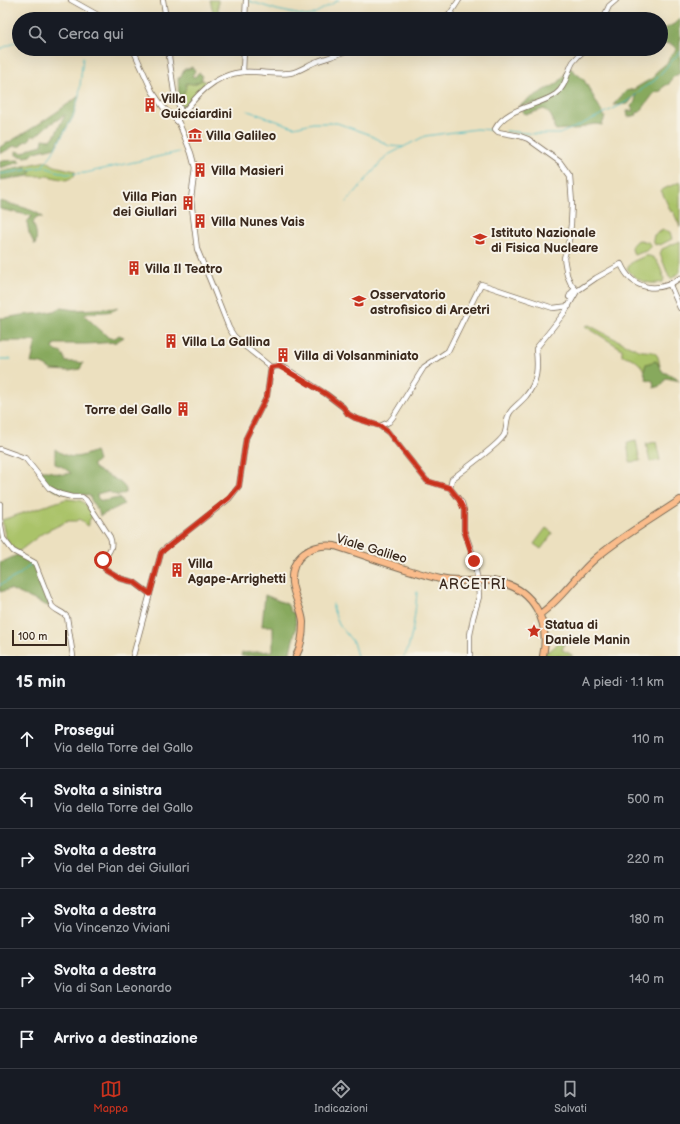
<!DOCTYPE html>
<html lang="it">
<meta charset="utf-8">
<style>
body{margin:0;font-family:"Balsamiq Sans",sans-serif;background:#20242c;color:#f1f3f6}
.scale{position:absolute;left:12px;bottom:10px;width:55px;box-sizing:border-box;padding-left:4px;border:2px solid #3b2a1e;border-top:0;font-size:11px;line-height:14px;white-space:nowrap;color:#3b2a1e;-webkit-text-stroke:3px #f7f3e8;paint-order:stroke}
.stop{position:absolute;width:12px;height:12px;margin:-9px;border:3px solid #c8321e;border-radius:50%;background:#fff}
.stop.end{background:#c8321e;border-color:#fff;box-shadow:0 1px 4px #0008}
.list{margin:0;padding:0;list-style:none}
h2{display:flex;justify-content:space-between;align-items:center;height:52px;margin:0;padding:0 16px;font-size:17px}
h2 small{font-size:13px;font-weight:400;color:#9ea1a6}
.list li{display:grid;grid-template-columns:26px 1fr auto;gap:12px;align-items:center;box-sizing:border-box;height:60px;padding:0 16px;border-top:1px solid #363941}
.list b{display:block;font-size:15px;white-space:nowrap}
.list p{margin:0;font-size:13px;white-space:nowrap;color:#9ea1a6}
.list em{font-size:13px;font-style:normal;color:#9ea1a6}
.icon{flex:none;width:22px;height:22px;fill:none;stroke:currentColor;stroke-width:2;stroke-linecap:round;stroke-linejoin:round}
.map{position:relative;flex:none;width:680px;height:656px;overflow:hidden}
.search{position:absolute;background:#171b24;box-shadow:0 4px 16px #0002;left:12px;right:12px;top:12px;height:44px;display:flex;align-items:center;gap:10px;box-sizing:border-box;padding:0 14px;border-radius:22px;color:#9ea1a6;font-size:15px}
.sheet{height:412px;background:#171b24}
nav{display:flex;justify-content:space-around;align-items:center;box-sizing:border-box;height:56px;border-top:1px solid #363941;background:#171b24;font-size:11px;color:#9ea1a6}
nav a{display:grid;justify-items:center;gap:2px}
nav .on{color:#c8321e}
.map>svg:first-child{display:block}
.green{fill:#aac369;stroke:#727644}
.forest{fill:#87a95d;stroke:#616a3e}
.lines{fill:none;stroke-linecap:round;stroke-linejoin:round}
.stream{stroke:#4ebcc3;stroke-width:1}
.minor-casing{stroke:#796a56;stroke-width:6}
.major-casing{stroke:#796a56;stroke-width:8}
.minor{stroke:#fff;stroke-width:4.5}
.major{stroke:#fabc8b;stroke-width:6}
.route{stroke:#c8321e;stroke-width:5}
.labels{text-anchor:middle;stroke-width:4;stroke-linejoin:round;paint-order:stroke}
.poi-label{font-size:13px;font-weight:bold;fill:#3b2a1e;stroke:#f7f3e8;text-anchor:start}
.street-label{font-size:13px;fill:#3b2a1e;stroke:#f7f3e8}
.neighbourhood-label{font-size:14px;letter-spacing:1px;fill:#3b2a1e;stroke:#f7f3e8}
</style>
<div class="map">
<svg width="680" height="656" viewBox="0 0 680 656">
<rect width="100%" height="100%" fill="#f7f3e8"/>
<filter id="ink" filterUnits="userSpaceOnUse"><feTurbulence type="fractalNoise" baseFrequency=".025" numOctaves="2"/><feDisplacementMap in="SourceGraphic" scale="8" xChannelSelector="R" yChannelSelector="G"/><feConvolveMatrix kernelMatrix="1 2 1 2 8 2 1 2 1" color-interpolation-filters="sRGB"/></filter>
<filter id="wash" filterUnits="userSpaceOnUse"><feTurbulence type="fractalNoise" baseFrequency=".012" numOctaves="4" result="noise"/><feDisplacementMap in="SourceGraphic" scale="16" xChannelSelector="R" yChannelSelector="G"/><feGaussianBlur stdDeviation="0.9" result="paint"/><feColorMatrix in="noise" values="0 0 0 0 0 0 0 0 0 0 0 0 0 0 0 0 0 1.4 0 .05"/><feComposite in="paint" operator="in"/></filter>
<g filter="url(#wash)">
<rect width="100%" height="100%" fill="#ece0bf"/>
<g class="green">
<path d="M210,0H218V11L221,19H215Z"/>
<path d="M202,80L206,82L182,108L179,97L184,93L186,83L194,84Z"/>
<path d="M46,161L55,166L75,171L74,177L66,180L47,176H29L30,172L24,166Z"/>
<path d="M680,182V227L673,211L671,212L661,190Z"/>
<path d="M663,230L670,232L672,239L660,245L657,244L655,245L653,240L654,235Z"/>
<path d="M640,240L648,242L651,246L646,251L634,255L632,249V245L636,241Z"/>
<path d="M680,241V272L671,279L669,277L660,254L662,249Z"/>
<path d="M645,256C657,254 660,268 664,278L663,282C649,286 634,280 627,268L632,262Z"/>
<path d="M589,325C605,334 622,343 639,350C644,352 653,350 656,354C659,357 659,362 660,366L656,361L646,364L644,371C641,363 631,356 622,356V349L585,326Z"/>
<path d="M636,441L640,461L630,462L627,443Z"/>
<path d="M656,442L660,460L650,462L646,444Z"/>
<path d="M66,499C85,501 82,499 93,515L89,521V525L87,526L79,519L76,521H68L43,533L18,552C6,546 4,532 2,520Z"/>
<path d="M546,528L553,533L541,549L534,544Z"/>
<path d="M561,638L566,640L562,650L569,653L573,656H544L545,652C553,650 557,645 561,638Z"/>
</g>
<g class="forest">
<path d="M680,18V73L672,78L669,84L664,86L661,91L655,92L640,112L636,113L637,115L628,117L627,111H633L631,106L635,102L636,94L628,104L613,105L626,91L634,89L654,77L656,72L668,62L670,56L676,50V48L671,44L661,43V31L674,24Z"/>
<path d="M192,67L195,71L192,76L195,77L198,73H200L202,75V80L194,84L186,83C186,90 185,93 179,97L178,78L181,77L184,69H188Z"/>
<path d="M569,67L584,80L605,117L602,125L596,124L589,125L575,130L567,129L556,130C553,127 554,125 553,121C552,116 548,112 544,109L528,114L523,113L522,111L536,102L518,107C524,103 530,98 536,95C554,84 558,88 569,67Z"/>
<path d="M79,96L73,117L55,147L35,152L31,156L25,157L16,155V151L23,153L31,148L42,145L43,139L51,140L55,135L65,115L47,126L36,136H32L29,140L22,143V146H14L0,154V147C28,132 53,115 79,96Z"/>
<path d="M19,160L20,162L0,168V161Z"/>
<path d="M24,166L31,172L29,176L0,180V171Z"/>
<path d="M0,201C13,205 32,208 43,217H36L33,223C36,230 38,237 35,245L29,233L27,222L32,216L0,209Z"/>
<path d="M61,308L75,310L118,308C108,315 95,310 84,315L109,338H115L119,335L124,337L116,342L87,344H54L53,348C60,356 61,347 66,362H78L83,363L80,369L69,371L51,370C44,364 40,363 31,363L36,341H0V318C6,318 10,317 16,316C31,313 47,315 61,308Z"/>
<path d="M656,361L663,372L676,377L680,381L666,378L662,385L654,388L653,381L646,379L644,371L646,364Z"/>
<path d="M55,449C70,460 79,458 95,451L98,461L93,464V467C104,476 118,477 126,489L125,493C117,497 115,495 108,491L97,494L98,499L103,501L119,498L124,504L100,516C99,508 91,505 90,496C70,490 53,500 41,474L42,471C55,470 57,477 71,473L61,466L55,464Z"/>
<path d="M17,555L34,564L50,607L10,589L0,592V563Z"/>
<path d="M265,595L287,604L291,612L295,613L296,628L289,656H241L242,653L273,651V626H262Z"/>
</g>
<g class="lines">
<g class="stream">
<path d="M249,1L277,10L306,16L312,15L339,0"/>
<path d="M34,19L36,13"/>
<path d="M0,49L19,41"/>
<path d="M248,111L294,127L313,123H337L368,134L389,146L403,147"/>
<path d="M506,131L535,134H559L578,126L623,104L631,99L647,85L654,81L680,52"/>
<path d="M41,168L52,154L73,117L79,96L83,57"/>
<path d="M0,174L44,167L66,174L85,173L179,152"/>
<path d="M347,202L386,156L425,136L476,129L493,130"/>
<path d="M0,359H11"/>
<path d="M0,585L19,575L31,564"/>
<path d="M333,604V609L340,626L353,642L357,656"/>
<path d="M404,656C412,647 416,606 417,592"/>
</g>
</g>
</g>
<g filter="url(#ink)">
<g class="lines">
<defs>
<g id="minor">
<path d="M71,0L105,19"/>
<path d="M163,0L166,19"/>
<path d="M245,19L246,0"/>
<path d="M443,19L450,14L459,0"/>
<path d="M603,19L609,6L616,0"/>
<path d="M133,49L152,91L163,107L179,123L191,153L195,168L191,199L197,249L212,285L229,328L234,336L247,348L271,367"/>
<path d="M168,49L174,92L182,114"/>
<path d="M243,72L244,49"/>
<path d="M177,121C194,98 213,74 244,72C259,71 275,75 290,73C299,72 309,64 318,61C329,57 339,55 349,49"/>
<path d="M670,285L680,308"/>
<path d="M577,291L571,284L567,275L564,258L569,240L571,224L572,203L570,176L560,162L528,139L520,136L498,132L495,129C507,107 537,107 556,94C566,87 567,72 573,62C577,57 581,53 586,49"/>
<path d="M572,299L569,297L571,293L575,289"/>
<path d="M271,367L279,366L287,369L326,394L343,407L348,414L355,418L380,426L388,432L427,481L450,488"/>
<path d="M380,426L389,422L393,417L424,367L448,351L481,284L553,308L569,306"/>
<path d="M0,449L25,458L49,488L60,494L72,497H82L86,500L110,537C114,547 109,552 103,560L105,569L122,579L134,582L150,594"/>
<path d="M0,504V519L3,538L13,551L35,563L52,606C56,611 63,612 67,617L73,656"/>
<path d="M133,656L161,553L163,550L229,499L239,486L246,438L267,396L271,367"/>
<path d="M470,656V635L473,618L479,597L478,581L472,552L464,530V510L462,503L450,488L452,479C463,470 499,445 504,435C508,427 505,418 511,411C515,406 522,401 526,396C538,382 538,367 536,349L538,346L565,312L577,291L596,278L621,264C632,290 658,294 680,278"/>
</g>
<g id="major">
<path d="M540,614C562,599 576,575 596,558C622,536 652,519 680,500"/>
<path d="M296,656C301,647 303,633 303,622C302,609 294,597 292,583C290,557 311,543 335,546C370,557 404,570 440,579C460,584 478,578 497,582C534,588 550,622 543,656"/>
</g>
</defs>
<use href="#minor" class="minor-casing"/>
<use href="#major" class="major-casing"/>
<use href="#minor" class="minor"/>
<use href="#major" class="major"/>
</g>
</g>
<g class="lines" filter="url(#ink)">
<path class="route" d="M103,560L105,569L122,579L134,582L150,594L161,553L164,550L229,498L239,486L246,438L267,396L271,367L279,366L326,394L343,407L348,414L355,418L380,426L388,432L427,481L450,488L458,498L464,510V530L474,561"/>
</g>
<defs>
<symbol id="building-bare" viewBox="-9 -9 18 18"><path d="M-4-6H4V6H1V3H-1V6H-4ZM-2.5-4.3h1.7v1.8h-1.7ZM.8-4.3h1.7v1.8H.8ZM-2.5-1h1.7V.8h-1.7ZM.8-1h1.7V.8H.8Z" fill="#c8321e" stroke="#f7f3e8" stroke-width="2.5" paint-order="stroke"/></symbol>
<symbol id="museum-bare" viewBox="-9 -9 18 18"><path d="M0-6L6-3V-2H-6V-3ZM-5-1h2V3h-2ZM-1-1h2V3h-2ZM3-1h2V3H3ZM-6 4H6V6H-6Z" fill="#c8321e" stroke="#f7f3e8" stroke-width="2.5" paint-order="stroke"/></symbol>
<symbol id="university-bare" viewBox="-9 -9 18 18"><path d="M0-5L7-2L0 1L-7-2ZM-4 1L0 2.5L4 1V4Q0 6-4 4Z" fill="#c8321e" stroke="#f7f3e8" stroke-width="2.5" paint-order="stroke"/></symbol>
<symbol id="sight-bare" viewBox="-9 -9 18 18"><path d="M0-6L1.8-2.2L6-1.7L2.9 1.2L3.7 5.4L0 3.3L-3.7 5.4L-2.9 1.2L-6-1.7L-1.8-2.2Z" fill="#c8321e" stroke="#f7f3e8" stroke-width="2.5" paint-order="stroke"/></symbol>
</defs>
<g fill-rule="evenodd">
<use href="#building-bare" x="140" y="95" width="20" height="20"/>
<use href="#museum-bare" x="185" y="125" width="20" height="20"/>
<use href="#building-bare" x="190" y="160" width="20" height="20"/>
<use href="#building-bare" x="178" y="193" width="20" height="20"/>
<use href="#building-bare" x="190" y="211" width="20" height="20"/>
<use href="#university-bare" x="470" y="229" width="20" height="20"/>
<use href="#building-bare" x="124" y="258" width="20" height="20"/>
<use href="#university-bare" x="349" y="291" width="20" height="20"/>
<use href="#building-bare" x="161" y="331" width="20" height="20"/>
<use href="#building-bare" x="273" y="345" width="20" height="20"/>
<use href="#building-bare" x="173" y="399" width="20" height="20"/>
<use href="#building-bare" x="167" y="560" width="20" height="20"/>
<use href="#sight-bare" x="524" y="621" width="20" height="20"/>
</g>
<g class="labels">
<g class="poi-label">
<text x="161" y="103">Villa<tspan x="161" dy="15">Guicciardini</tspan></text>
<text x="206" y="140">Villa Galileo</text>
<text x="211" y="175">Villa Masieri</text>
<text x="177" y="201" text-anchor="end">Villa Pian<tspan x="177" dy="15">dei Giullari</tspan></text>
<text x="211" y="226">Villa Nunes Vais</text>
<text x="491" y="237">Istituto Nazionale<tspan x="491" dy="15">di Fisica Nucleare</tspan></text>
<text x="145" y="273">Villa Il Teatro</text>
<text x="370" y="299">Osservatorio<tspan x="370" dy="15">astrofisico di Arcetri</tspan></text>
<text x="182" y="346">Villa La Gallina</text>
<text x="294" y="360">Villa di Volsanminiato</text>
<text x="172" y="414" text-anchor="end">Torre del Gallo</text>
<text x="188" y="568">Villa<tspan x="188" dy="15">Agape-Arrighetti</tspan></text>
<text x="545" y="629">Statua di<tspan x="545" dy="15">Daniele Manin</tspan></text>
</g>
<g class="street-label">
<text transform="translate(372 548) rotate(17)" y="5">Viale Galileo</text>
</g>
<g class="neighbourhood-label">
<text x="473" y="589">ARCETRI</text>
</g>
</g>
</svg>
<div class="scale">100 m</div>
<div class="stop" style="left:103px;top:560px"></div>
<div class="stop end" style="left:474px;top:561px"></div>
<div class="search"><svg class="icon" aria-label="search" viewBox="0 0 24 24"><circle cx="10" cy="10" r="6"/><path d="M15 15l6 6"/></svg>Cerca qui</div>
</div>
<section class="sheet">
<h2>15 min<small>A piedi · 1.1 km</small></h2>
<ul class="list">
<li><svg class="icon" aria-label="ahead" viewBox="0 0 24 24"><path d="M12 20V5M6 11l6-6 6 6"/></svg><div><b>Prosegui</b><p>Via della Torre del Gallo</p></div><em>110 m</em></li>
<li><svg class="icon" aria-label="left" viewBox="0 0 24 24"><path d="M17 20v-9H6M10 6l-5 5 5 5"/></svg><div><b>Svolta a sinistra</b><p>Via della Torre del Gallo</p></div><em>500 m</em></li>
<li><svg class="icon" aria-label="right" viewBox="0 0 24 24"><path d="M7 20v-9h11M14 6l5 5-5 5"/></svg><div><b>Svolta a destra</b><p>Via del Pian dei Giullari</p></div><em>220 m</em></li>
<li><svg class="icon" aria-label="right" viewBox="0 0 24 24"><path d="M7 20v-9h11M14 6l5 5-5 5"/></svg><div><b>Svolta a destra</b><p>Via Vincenzo Viviani</p></div><em>180 m</em></li>
<li><svg class="icon" aria-label="right" viewBox="0 0 24 24"><path d="M7 20v-9h11M14 6l5 5-5 5"/></svg><div><b>Svolta a destra</b><p>Via di San Leonardo</p></div><em>140 m</em></li>
<li><svg class="icon" aria-label="arrive" viewBox="0 0 24 24"><path d="M6 21V4h12l-3 4 3 4H6"/></svg><div><b>Arrivo a destinazione</b></div></li>
</ul>
</section>
<nav>
<a class="on"><svg class="icon" aria-label="map" viewBox="0 0 24 24"><path d="M3 6l6-2 6 2 6-2v14l-6 2-6-2-6 2zM9 4v14M15 6v14"/></svg>Mappa</a>
<a><svg class="icon" aria-label="directions" viewBox="0 0 24 24"><path d="M12 3l9 9-9 9-9-9zM9 14v-3h6M13 9l2 2-2 2"/></svg>Indicazioni</a>
<a><svg class="icon" aria-label="saved" viewBox="0 0 24 24"><path d="M7 4h10v16l-5-4-5 4z"/></svg>Salvati</a>
</nav>
